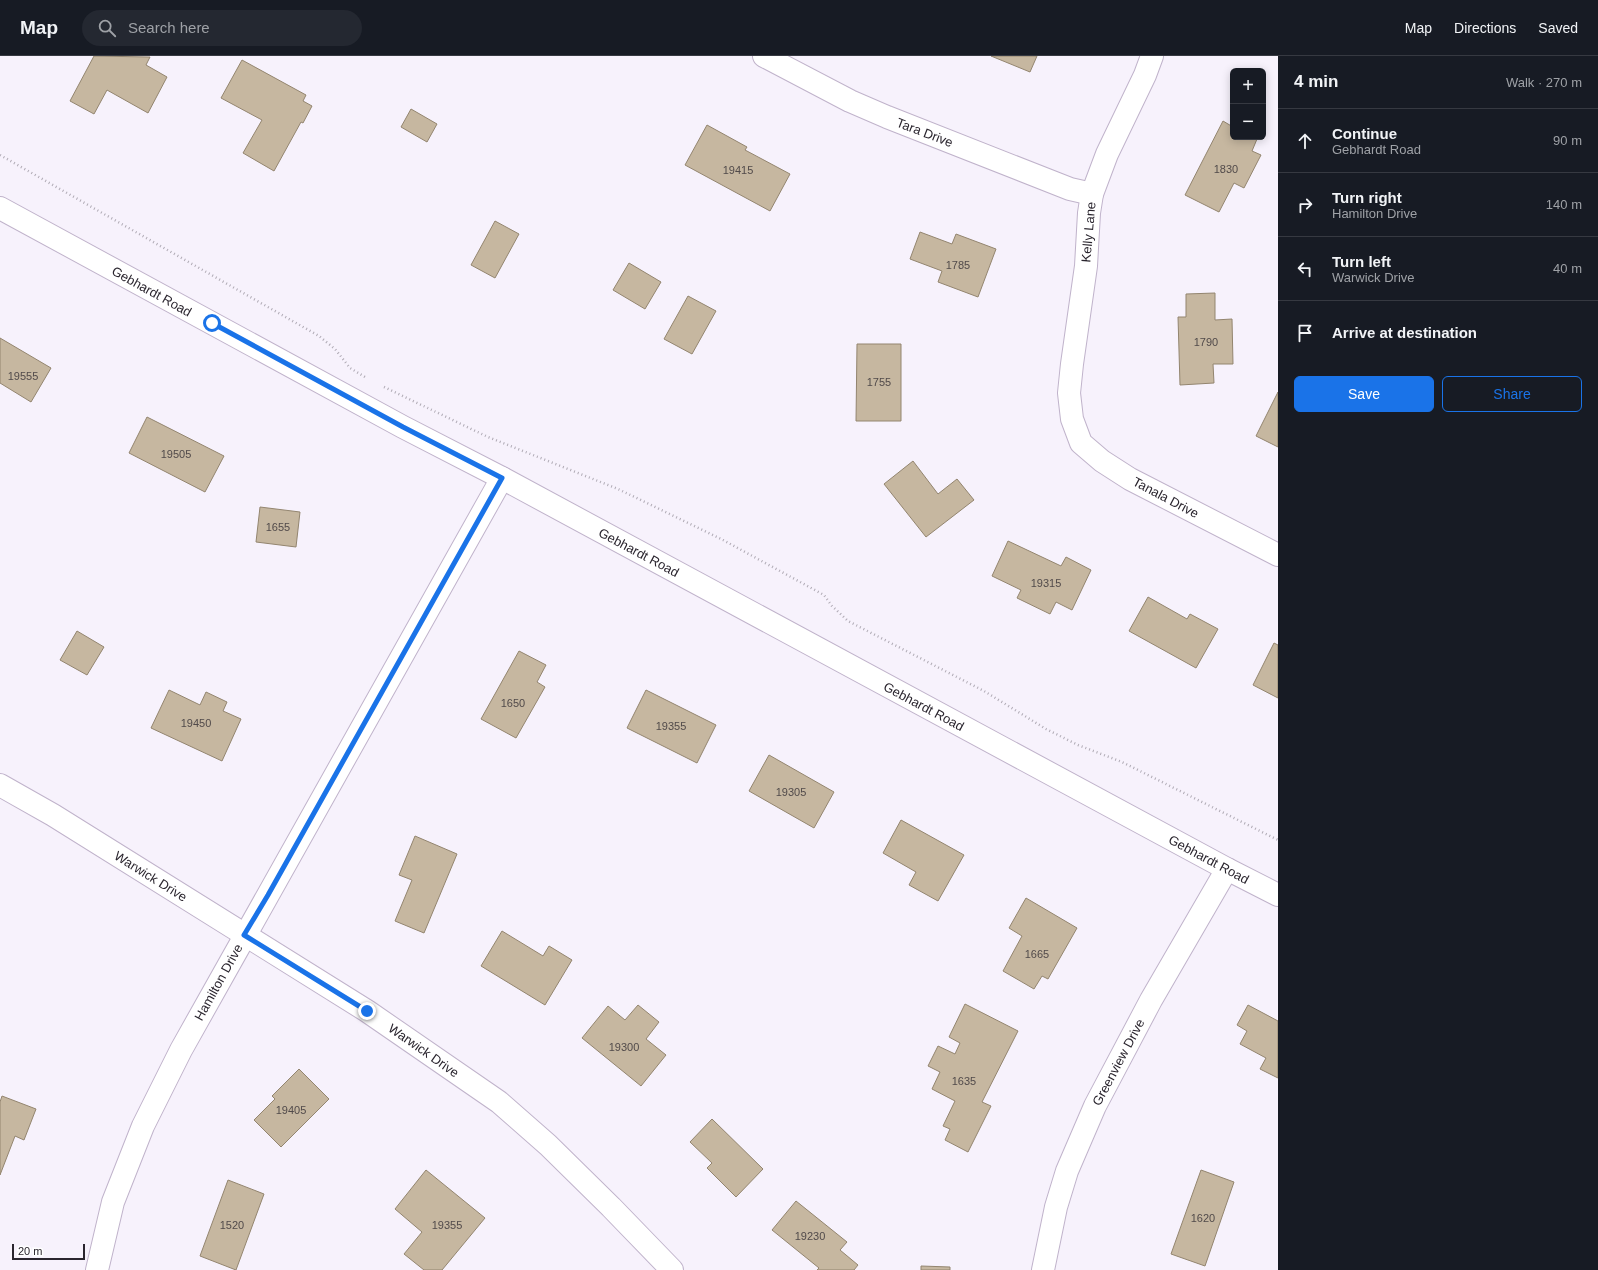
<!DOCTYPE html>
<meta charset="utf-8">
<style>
body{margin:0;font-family:Arial,sans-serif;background:#242831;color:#f1f3f6}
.controls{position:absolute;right:12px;top:12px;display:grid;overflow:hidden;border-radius:6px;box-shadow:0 2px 10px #0003}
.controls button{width:36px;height:36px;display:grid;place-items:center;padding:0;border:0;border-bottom:1px solid #363941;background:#171b24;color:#f1f3f6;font:20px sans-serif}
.scale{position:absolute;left:12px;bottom:10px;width:73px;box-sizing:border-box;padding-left:4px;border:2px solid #2a252e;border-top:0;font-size:11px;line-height:14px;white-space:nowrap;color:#2a252e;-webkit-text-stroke:3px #fff;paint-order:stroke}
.stop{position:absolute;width:12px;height:12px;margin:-9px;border:3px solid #1a73e8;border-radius:50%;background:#fff}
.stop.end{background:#1a73e8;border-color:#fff;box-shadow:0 1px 4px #0008}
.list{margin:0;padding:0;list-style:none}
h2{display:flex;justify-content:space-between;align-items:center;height:52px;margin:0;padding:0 16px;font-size:17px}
h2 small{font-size:13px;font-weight:400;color:#9ea1a6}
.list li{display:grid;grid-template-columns:26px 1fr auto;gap:12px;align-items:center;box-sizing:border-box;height:64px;padding:0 16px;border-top:1px solid #363941}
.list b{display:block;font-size:15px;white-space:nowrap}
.list p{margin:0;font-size:13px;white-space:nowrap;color:#9ea1a6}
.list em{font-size:13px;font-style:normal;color:#9ea1a6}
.actions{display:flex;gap:8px;padding:12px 16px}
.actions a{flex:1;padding:9px 0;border:1px solid #1a73e8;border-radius:6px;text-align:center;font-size:14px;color:#1a73e8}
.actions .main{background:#1a73e8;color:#fff}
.icon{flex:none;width:22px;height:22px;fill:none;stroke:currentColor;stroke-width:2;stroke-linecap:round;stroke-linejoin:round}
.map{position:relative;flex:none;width:1278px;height:1214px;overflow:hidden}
header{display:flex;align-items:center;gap:24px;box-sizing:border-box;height:56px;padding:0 20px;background:#171b24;border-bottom:1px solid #363941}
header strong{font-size:19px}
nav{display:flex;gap:22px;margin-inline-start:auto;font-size:14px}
.search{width:280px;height:36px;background:#242831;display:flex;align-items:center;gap:10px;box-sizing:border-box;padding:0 14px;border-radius:22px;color:#9ea1a6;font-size:15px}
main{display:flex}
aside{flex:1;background:#171b24}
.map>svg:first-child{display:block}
.building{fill:#c6b7a0;stroke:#93856f}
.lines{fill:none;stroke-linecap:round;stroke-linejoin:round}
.minor-casing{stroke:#c0b3cb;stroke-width:24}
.path{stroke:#b0abb5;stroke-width:2.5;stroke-dasharray:1 3;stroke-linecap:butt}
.minor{stroke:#fff;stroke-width:22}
.route{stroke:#1a73e8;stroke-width:5}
.labels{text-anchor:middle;stroke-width:3;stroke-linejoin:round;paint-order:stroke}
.number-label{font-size:11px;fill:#514a4a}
.street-label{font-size:13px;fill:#2a252e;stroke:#fff}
</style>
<header>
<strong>Map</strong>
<div class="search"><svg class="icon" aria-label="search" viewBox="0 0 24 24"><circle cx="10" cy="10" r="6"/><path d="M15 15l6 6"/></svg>Search here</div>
<nav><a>Map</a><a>Directions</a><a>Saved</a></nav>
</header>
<main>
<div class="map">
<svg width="1278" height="1214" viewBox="0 0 1278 1214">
<rect width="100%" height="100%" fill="#f7f2fc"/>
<g class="building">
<path d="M94,0L150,1L146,9L167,21L148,57L107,34L94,58L70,45Z"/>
<path d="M991,0H1037L1030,16Z"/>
<path d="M242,4L306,39L303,45L312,50L303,67L301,66L274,115L243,97L262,64L221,42Z"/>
<path d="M411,53L437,68L427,86L401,71Z"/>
<path d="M1223,65L1233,71V81H1254L1257,83L1252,95L1261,99L1244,132L1234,127L1219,156L1185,139Z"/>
<path d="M707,69L747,91L745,94L790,118L770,155L685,109Z"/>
<path d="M495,165L519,178L495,222L471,209Z"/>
<path d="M920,176L952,188L956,178L996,193L978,241L938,226L942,215L910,203Z"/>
<path d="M629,207L661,226L645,253L613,234Z"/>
<path d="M1215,237V264L1232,263L1233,308H1213L1214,327L1180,329L1178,261H1186V238Z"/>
<path d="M688,240L716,255L692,298L664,283Z"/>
<path d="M0,282L51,312L31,346L0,327Z"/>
<path d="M857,288H901V365H856Z"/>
<path d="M1278,336V391L1256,380Z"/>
<path d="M147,361L224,400L205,436L129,397Z"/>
<path d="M913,405L938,438L957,423L974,444L926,481L884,428Z"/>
<path d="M260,451L300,456L296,491L256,486Z"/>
<path d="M1008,485L1061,510L1066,501L1091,514L1072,554L1056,546L1050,558L1017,542L1021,534L992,520Z"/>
<path d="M1148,541L1187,563L1190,558L1218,573L1196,612L1129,575Z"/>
<path d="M77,575L104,591L87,619L60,604Z"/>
<path d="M1274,587L1278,589V642L1253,629Z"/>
<path d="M519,595L546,609L537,626L545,631L516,682L481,663Z"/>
<path d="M169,634L200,649L206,636L227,646L223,655L241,663L222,705L151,672Z"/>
<path d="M646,634L716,669L697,707L627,672Z"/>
<path d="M769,699L834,736L814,772L749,735Z"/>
<path d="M901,764L964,799L938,845L909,829L916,816L883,797Z"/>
<path d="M415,780L457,798L424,877L395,865L412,824L399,819Z"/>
<path d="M1026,842L1077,872L1048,923L1042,920L1034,933L1003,915L1022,880L1009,872Z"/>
<path d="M502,875L543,900L549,890L572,904L545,949L481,910Z"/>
<path d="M965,948L1018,975L982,1046L991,1050L968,1096L945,1084L950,1073L943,1070L955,1045L932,1033L940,1016L928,1010L938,990L955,998L960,987L949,981Z"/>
<path d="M638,949L659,966L646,983L666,999L641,1030L582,982L608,950L625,964Z"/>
<path d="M1248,949L1278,965V1022L1260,1013L1266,1002L1240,988L1247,975L1237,969Z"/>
<path d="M299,1013L329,1043L281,1091L254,1064L275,1043L272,1040Z"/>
<path d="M2,1040L36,1053L24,1084L15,1080L0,1119V1046Z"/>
<path d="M712,1063L763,1113L736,1141L707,1112L712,1107L690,1086Z"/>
<path d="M426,1114L485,1162L442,1214H424L404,1198L422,1176L395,1153Z"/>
<path d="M1201,1114L1234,1126L1205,1210L1171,1198Z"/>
<path d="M228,1124L264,1138L236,1214L200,1200Z"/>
<path d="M796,1145L847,1186L840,1194L858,1209L854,1214H817L819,1212L772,1174Z"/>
<path d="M921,1210L950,1211V1214H921Z"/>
</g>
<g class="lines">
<defs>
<g id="minor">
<path d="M764,0L850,45L887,61L1070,133L1092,138"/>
<path d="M1152,0L1145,19L1107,98L1092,138L1089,157L1086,210L1072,308L1069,337L1072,363L1081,387L1102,405L1130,423L1278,499"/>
<path d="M0,152L403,371L502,422L1227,813L1278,839"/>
<path d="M0,729L53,759L367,955L499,1046L548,1089L611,1151L672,1214"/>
<path d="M97,1214L113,1146L143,1070L181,994L502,422"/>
<path d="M1043,1214L1056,1151L1067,1115L1095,1050L1151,944L1227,813"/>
</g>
</defs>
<use href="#minor" class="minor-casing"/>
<g class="path">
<path d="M0,99L319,280L335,293L350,312L365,321"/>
<path d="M384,331L488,381L618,433L723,484L824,539L832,550L848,565L984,635L1046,673L1078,689L1122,706L1278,784"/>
</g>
<use href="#minor" class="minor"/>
</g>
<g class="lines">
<path class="route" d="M212,267L403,371L502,422L268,839L244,879L367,955"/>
</g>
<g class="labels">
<g class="number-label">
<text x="1226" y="117">1830</text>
<text x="738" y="118">19415</text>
<text x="958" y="213">1785</text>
<text x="1206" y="290">1790</text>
<text x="23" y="324">19555</text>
<text x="879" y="330">1755</text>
<text x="176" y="402">19505</text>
<text x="278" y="475">1655</text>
<text x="1046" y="531">19315</text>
<text x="513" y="651">1650</text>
<text x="196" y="671">19450</text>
<text x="671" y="674">19355</text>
<text x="791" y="740">19305</text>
<text x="1037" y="902">1665</text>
<text x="624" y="995">19300</text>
<text x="964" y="1029">1635</text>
<text x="291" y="1058">19405</text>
<text x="1203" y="1166">1620</text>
<text x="232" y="1173">1520</text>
<text x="447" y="1173">19355</text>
<text x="810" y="1184">19230</text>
</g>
<g class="street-label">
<text transform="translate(925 76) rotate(21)" y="5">Tara Drive</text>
<text transform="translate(1088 176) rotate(-85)" y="5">Kelly Lane</text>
<text transform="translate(152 235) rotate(29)" y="5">Gebhardt Road</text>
<text transform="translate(1166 441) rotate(28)" y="5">Tanala Drive</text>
<text transform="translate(639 496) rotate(28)" y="5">Gebhardt Road</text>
<text transform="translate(924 650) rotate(28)" y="5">Gebhardt Road</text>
<text transform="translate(1209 803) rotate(28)" y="5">Gebhardt Road</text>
<text transform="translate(151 820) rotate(32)" y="5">Warwick Drive</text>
<text transform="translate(218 926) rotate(-61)" y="5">Hamilton Drive</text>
<text transform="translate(424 994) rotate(35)" y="5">Warwick Drive</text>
<text transform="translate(1118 1006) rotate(-62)" y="5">Greenview Drive</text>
</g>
</g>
</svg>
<div class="controls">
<button>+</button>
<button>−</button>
</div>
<div class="scale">20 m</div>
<div class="stop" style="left:212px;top:267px"></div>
<div class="stop end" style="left:367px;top:955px"></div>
</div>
<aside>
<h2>4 min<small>Walk · 270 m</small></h2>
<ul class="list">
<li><svg class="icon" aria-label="ahead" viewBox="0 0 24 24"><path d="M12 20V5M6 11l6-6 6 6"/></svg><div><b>Continue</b><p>Gebhardt Road</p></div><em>90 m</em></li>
<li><svg class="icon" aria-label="right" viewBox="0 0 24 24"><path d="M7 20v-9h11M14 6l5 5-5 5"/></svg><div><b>Turn right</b><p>Hamilton Drive</p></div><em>140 m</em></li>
<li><svg class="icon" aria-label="left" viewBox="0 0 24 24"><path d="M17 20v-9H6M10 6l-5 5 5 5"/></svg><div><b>Turn left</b><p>Warwick Drive</p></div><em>40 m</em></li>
<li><svg class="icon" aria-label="arrive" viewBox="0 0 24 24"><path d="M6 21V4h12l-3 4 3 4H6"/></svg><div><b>Arrive at destination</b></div></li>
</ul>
<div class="actions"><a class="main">Save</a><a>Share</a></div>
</aside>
</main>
